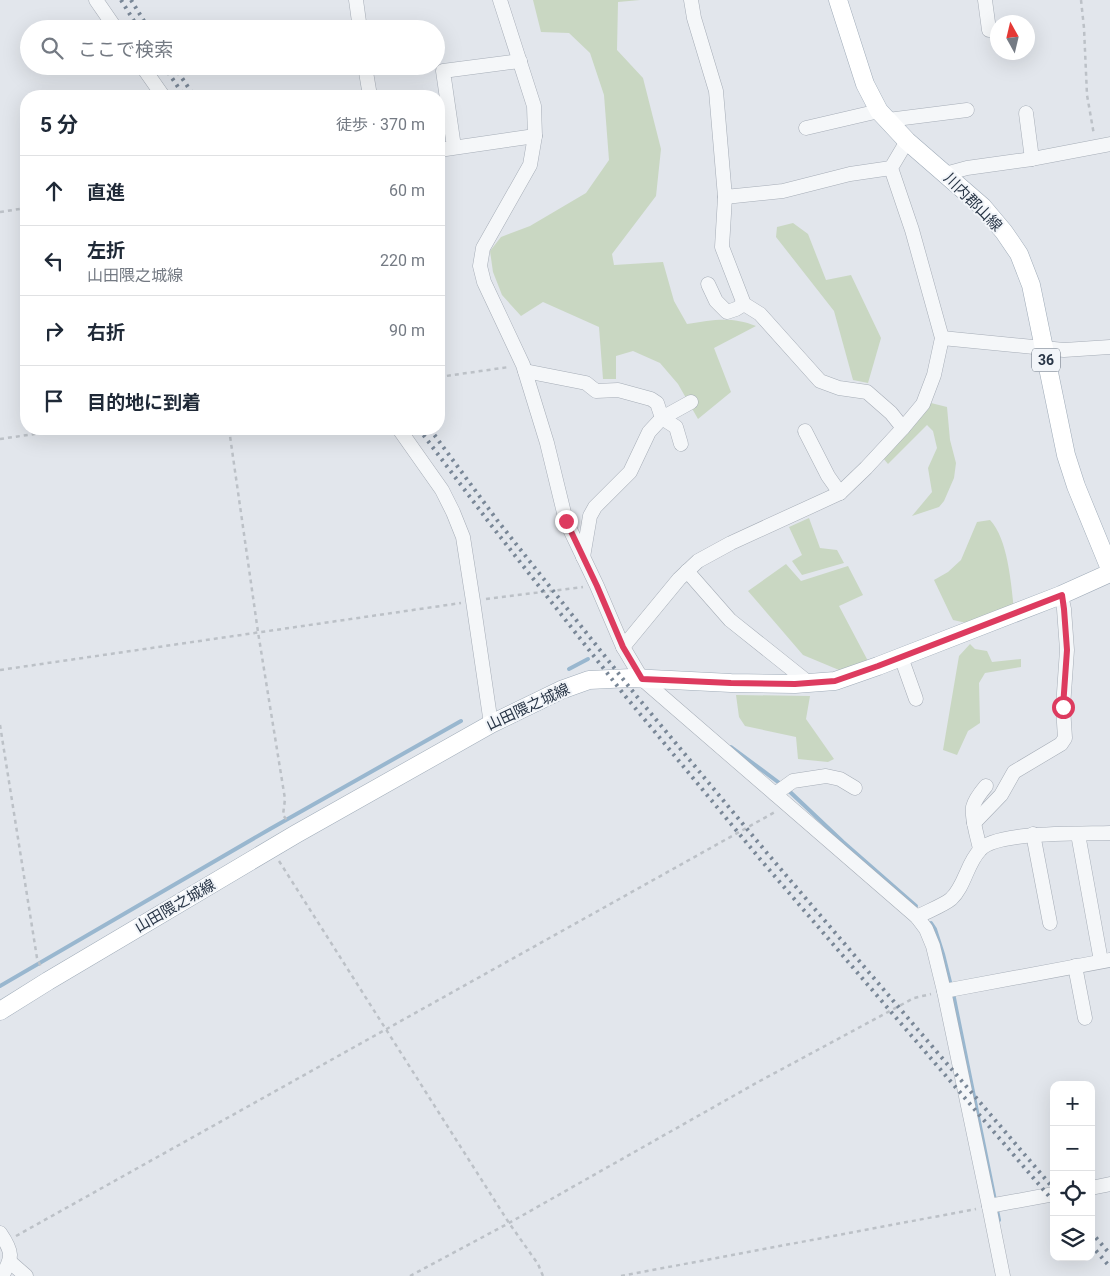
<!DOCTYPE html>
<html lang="ja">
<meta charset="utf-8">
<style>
body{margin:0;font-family:Roboto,"Noto Sans JP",sans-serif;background:#f2f2f3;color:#1f2937}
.controls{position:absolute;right:15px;bottom:15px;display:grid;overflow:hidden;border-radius:10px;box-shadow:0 5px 20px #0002}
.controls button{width:45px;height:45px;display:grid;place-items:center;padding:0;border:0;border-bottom:1px solid #e0e1e3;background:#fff;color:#1f2937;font:25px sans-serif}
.compass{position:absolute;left:990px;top:15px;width:45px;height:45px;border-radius:50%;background:#fff;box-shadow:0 5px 20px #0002;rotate:352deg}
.stop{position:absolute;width:15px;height:15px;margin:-11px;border:4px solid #dd3b5f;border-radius:50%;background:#fff}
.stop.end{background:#dd3b5f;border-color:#fff;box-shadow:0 1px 5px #0008}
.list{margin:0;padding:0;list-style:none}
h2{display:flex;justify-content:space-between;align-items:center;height:65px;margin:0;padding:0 20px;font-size:21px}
h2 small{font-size:16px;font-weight:400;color:#747a83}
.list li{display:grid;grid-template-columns:32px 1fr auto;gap:15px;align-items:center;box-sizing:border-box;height:70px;padding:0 20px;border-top:1px solid #e0e1e3}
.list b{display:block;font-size:19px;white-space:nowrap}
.list p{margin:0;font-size:16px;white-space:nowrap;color:#747a83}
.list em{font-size:16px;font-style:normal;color:#747a83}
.icon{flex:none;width:28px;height:28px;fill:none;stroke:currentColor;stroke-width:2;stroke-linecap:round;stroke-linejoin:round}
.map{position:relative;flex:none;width:1110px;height:1276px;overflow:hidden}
.search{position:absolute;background:#fff;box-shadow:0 5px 20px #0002;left:20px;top:20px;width:425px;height:55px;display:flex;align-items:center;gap:12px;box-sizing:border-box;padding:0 18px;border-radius:28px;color:#747a83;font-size:19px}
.panel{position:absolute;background:#fff;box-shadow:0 5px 20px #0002;left:20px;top:90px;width:425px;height:345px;border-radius:20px}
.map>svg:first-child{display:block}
.green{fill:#c9d7c2}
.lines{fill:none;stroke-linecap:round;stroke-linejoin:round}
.stream{stroke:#99b7cf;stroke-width:4}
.minor-casing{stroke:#a6adb7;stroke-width:15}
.major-casing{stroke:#a0acb9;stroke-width:19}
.path{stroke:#bcc1c7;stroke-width:2.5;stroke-dasharray:4 4;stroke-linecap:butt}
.minor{stroke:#f5f7f9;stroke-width:14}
.major{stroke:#fff;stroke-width:18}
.rail{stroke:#798797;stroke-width:4;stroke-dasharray:2.5 5;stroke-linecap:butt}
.route{stroke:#dd3b5f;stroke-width:6}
.labels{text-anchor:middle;stroke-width:4;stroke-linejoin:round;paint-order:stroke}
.shield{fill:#f2f5f9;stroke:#656f7c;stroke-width:1}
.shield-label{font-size:14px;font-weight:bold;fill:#283546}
.street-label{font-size:15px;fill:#283546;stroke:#f2f5f9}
</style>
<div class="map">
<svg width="1110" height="1276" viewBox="0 0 1110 1276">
<rect width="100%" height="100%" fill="#e2e6ec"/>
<g class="green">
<path d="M533,0H640L618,2L617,50L643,78L661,149L656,196L612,254L614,265L663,262L674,301L687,324C713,320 731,316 756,326L714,348L731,392L698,419L678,384L660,363L633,351L616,356V379H603L599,327L543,302L521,316L502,295L493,272L490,251L501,237L530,226L586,193L609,160L604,95L590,53L569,33L541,32Z"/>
<path d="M793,223L808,234L826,280L851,275L881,338L868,383L853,380L834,311L776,237L777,227Z"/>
<path d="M931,403L947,407L950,440L956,463L954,478L944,501L939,507L912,516L932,492L928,468L937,448L933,431L927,425L888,464L883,458Z"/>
<path d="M809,518L820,548L837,550L844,563L802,575L792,561L802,555L789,527Z"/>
<path d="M990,520C1008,539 1011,583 1014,609L971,624L953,620L934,580L948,572L961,560L977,522Z"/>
<path d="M786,564L801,581L848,566L863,595L839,606L868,661L839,670L803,655L748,591Z"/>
<path d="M970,644L975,649L987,651L992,662L1021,659V667L985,673L979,683L980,723L968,731L957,755L943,750L959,656Z"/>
<path d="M736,695L810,696L806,719L834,759L828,762L798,759L796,737L745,726L739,717Z"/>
</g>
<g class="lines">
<g class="stream">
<path d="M569,669L588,659"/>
<path d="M731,747L782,785"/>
<path d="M788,790L843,842L916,906"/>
<path d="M931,923L935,929L943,954L954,998L999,1220"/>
<path d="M0,986L270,829L461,721"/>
</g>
<defs>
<g id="minor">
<path d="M96,0L116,29"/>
<path d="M356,0L360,29"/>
<path d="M500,0L534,106L535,136L530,165L483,248L480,266L484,282L523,365L547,443L566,521L597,586L623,647L642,679L917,917L926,929L933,946L944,991L989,1206L1003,1276"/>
<path d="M691,0L694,18L716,91L725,197L783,191L850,174L891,168"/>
<path d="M985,0L989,30"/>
<path d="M142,66L163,96"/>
<path d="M365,66L370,96"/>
<path d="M1026,113L1032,159"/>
<path d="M888,120L967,110"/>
<path d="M806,128L879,111"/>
<path d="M454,147L443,71L520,61"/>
<path d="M439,150L535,136"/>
<path d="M945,174L967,168L1032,159L1110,144"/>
<path d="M725,197L722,247L744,304L760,314L820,381L839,388L867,392L891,413L903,428"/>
<path d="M708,284L716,301L727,312L736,309L744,304"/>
<path d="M942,338L1064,350L1110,347"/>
<path d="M525,371L586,383L596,391L618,390L651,399L657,403L662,418L676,427L681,444"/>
<path d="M399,429L442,490L453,512L463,537L473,601L491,724"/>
<path d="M805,431L828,476L840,493"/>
<path d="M583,557L590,516L595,507L630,472L649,432L662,418L691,402"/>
<path d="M687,571L730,620L809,683"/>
<path d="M623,647L679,579L698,561L731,543L840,493L866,468L903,428L923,404L934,375L942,338L912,230L891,168L907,141"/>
<path d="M901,657L916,699"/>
<path d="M775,794L793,781L826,776L840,779L855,788"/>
<path d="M974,823L1001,795L1014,772L1061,744L1065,738L1063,707L1067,650L1064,609L1061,595"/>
<path d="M1033,834L1050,923"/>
<path d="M1078,834L1101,961"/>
<path d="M980,849C978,838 971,818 973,807C975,799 981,792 986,786"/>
<path d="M917,917C926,912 944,905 951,899C965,886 967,863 980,850C995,831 1084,834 1110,833"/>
<path d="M1075,966L1085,1018"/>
<path d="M944,991L1110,960"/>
<path d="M1091,1188L1110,1184"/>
<path d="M989,1206L1054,1194"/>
<path d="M0,1233C13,1252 13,1257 2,1276"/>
<path d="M10,1262L26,1276"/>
</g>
<g id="major">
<path d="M838,0L865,84L879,111L907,141L983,207L1004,232L1019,254L1031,285L1066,455L1076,486L1110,569"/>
<path d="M0,1011L48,981L296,834L491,724L561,690L589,680L631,678L731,683L795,684L835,681L878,666L1061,595L1110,573"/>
</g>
</defs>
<use href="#minor" class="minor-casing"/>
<use href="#major" class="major-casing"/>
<g class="path">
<path d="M1081,0L1084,28L1087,95L1094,135"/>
<path d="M0,212L26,208"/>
<path d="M439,377L509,367"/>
<path d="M229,429L258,632L285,799L283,815L288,822"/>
<path d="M0,439L69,429"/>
<path d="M486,599L583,587"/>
<path d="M0,670L461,603"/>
<path d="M0,725L37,958L41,967"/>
<path d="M279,861L509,1223L538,1264L543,1276"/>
<path d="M16,1236L775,812"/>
<path d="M410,1276L509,1223L758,1082L914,998L931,994"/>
<path d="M621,1276L976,1209"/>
</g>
<use href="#minor" class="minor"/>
<use href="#major" class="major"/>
<g class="rail">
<path d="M121,0L139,29"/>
<path d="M131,0L149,29"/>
<path d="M164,66L184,96"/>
<path d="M174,66L194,96"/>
<path d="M419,429L491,525L626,697L760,859L1054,1202"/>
<path d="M430,429L497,520L634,693L767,853L1054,1189"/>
<path d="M1091,1232L1110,1254"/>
<path d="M1091,1245L1110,1267"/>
</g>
</g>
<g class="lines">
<path class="route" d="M566,521L597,586L623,647L642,679L731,683L795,684L835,681L878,666L1062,595L1064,609L1067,650L1063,707"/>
</g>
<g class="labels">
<rect class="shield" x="1032" y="348.5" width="28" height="23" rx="4"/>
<g class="shield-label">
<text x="1046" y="365">36</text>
</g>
<g class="street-label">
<text transform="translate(973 202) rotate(45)" y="5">川内郡山線</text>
<text transform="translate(528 707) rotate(-25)" y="5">山田隈之城線</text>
<text transform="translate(175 906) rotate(-30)" y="5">山田隈之城線</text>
</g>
</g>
</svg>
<div class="controls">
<button>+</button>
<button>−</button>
<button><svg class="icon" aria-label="locate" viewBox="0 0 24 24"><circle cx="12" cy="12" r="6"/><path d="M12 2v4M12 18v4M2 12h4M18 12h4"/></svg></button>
<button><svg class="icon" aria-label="layers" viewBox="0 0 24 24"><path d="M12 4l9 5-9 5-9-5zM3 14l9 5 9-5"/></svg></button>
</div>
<svg class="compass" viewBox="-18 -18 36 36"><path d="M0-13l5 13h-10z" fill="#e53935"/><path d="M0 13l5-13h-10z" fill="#747a83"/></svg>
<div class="stop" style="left:1063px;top:707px"></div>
<div class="stop end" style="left:566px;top:521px"></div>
<div class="search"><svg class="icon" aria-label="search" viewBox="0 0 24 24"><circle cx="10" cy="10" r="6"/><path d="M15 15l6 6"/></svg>ここで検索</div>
<section class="panel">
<h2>5 分<small>徒歩 · 370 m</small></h2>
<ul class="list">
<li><svg class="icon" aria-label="ahead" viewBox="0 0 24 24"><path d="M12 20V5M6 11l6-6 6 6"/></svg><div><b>直進</b></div><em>60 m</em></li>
<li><svg class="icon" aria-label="left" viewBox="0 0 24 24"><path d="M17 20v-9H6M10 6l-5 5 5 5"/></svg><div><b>左折</b><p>山田隈之城線</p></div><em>220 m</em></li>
<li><svg class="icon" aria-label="right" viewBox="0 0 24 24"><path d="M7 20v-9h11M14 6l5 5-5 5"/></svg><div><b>右折</b></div><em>90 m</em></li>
<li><svg class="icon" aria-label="arrive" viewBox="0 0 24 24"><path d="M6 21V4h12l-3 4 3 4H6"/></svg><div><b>目的地に到着</b></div></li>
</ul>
</section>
</div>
